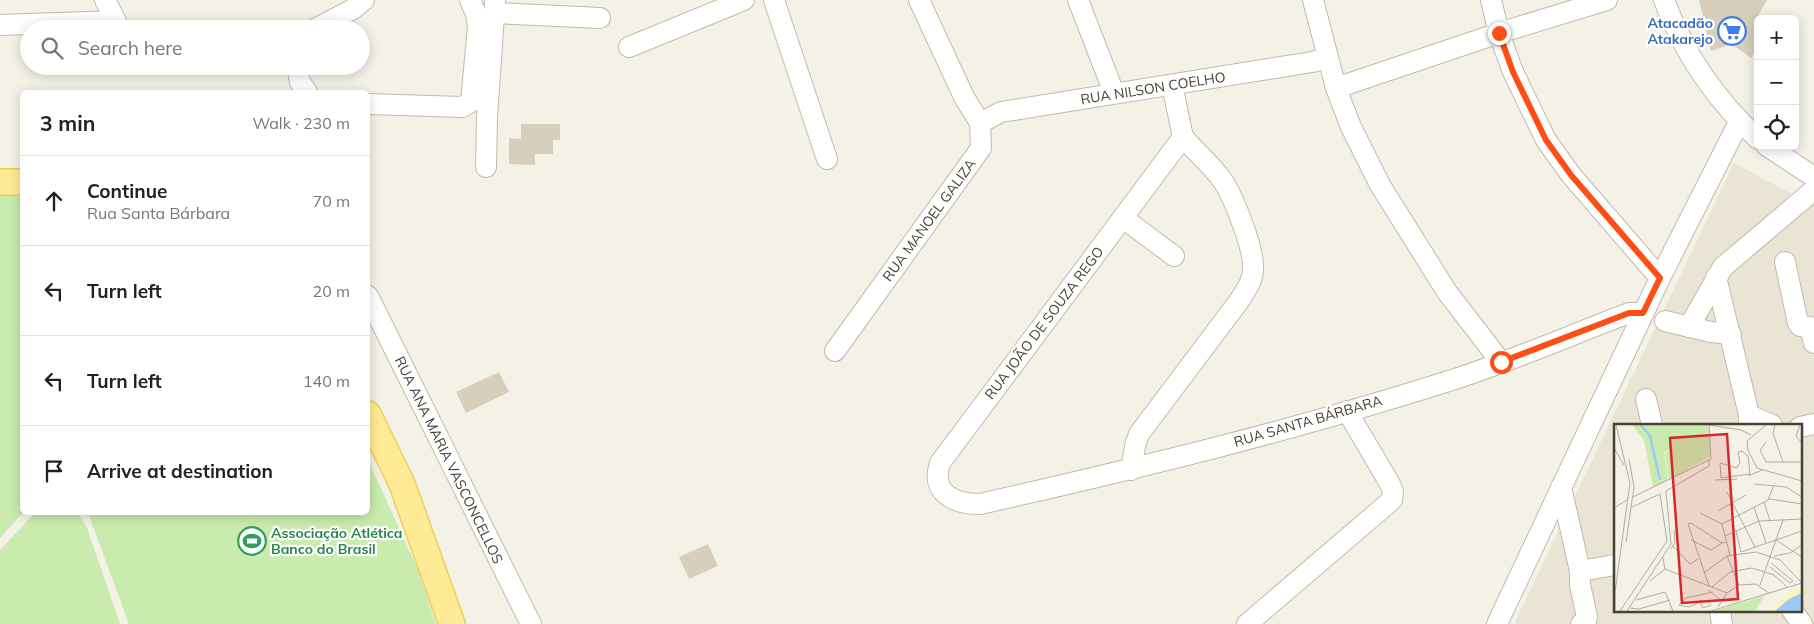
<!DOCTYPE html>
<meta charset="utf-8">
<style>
body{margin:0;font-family:Mulish,sans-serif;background:#f2f2f2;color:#222}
.controls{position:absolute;right:15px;top:15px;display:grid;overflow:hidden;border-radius:8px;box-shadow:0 2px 12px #0003}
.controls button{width:45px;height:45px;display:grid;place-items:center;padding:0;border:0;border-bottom:1px solid #e0e0e0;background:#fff;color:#222;font:25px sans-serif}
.stop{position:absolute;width:15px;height:15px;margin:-11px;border:4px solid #ff4e13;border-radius:50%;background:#fff}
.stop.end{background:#ff4e13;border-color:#fff;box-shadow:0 1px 5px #0008}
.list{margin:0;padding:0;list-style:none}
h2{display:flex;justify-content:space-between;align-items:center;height:65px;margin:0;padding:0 20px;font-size:21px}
h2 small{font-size:16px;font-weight:400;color:#767676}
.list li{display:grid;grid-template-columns:32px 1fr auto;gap:15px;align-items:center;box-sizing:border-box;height:90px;padding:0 20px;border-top:1px solid #e0e0e0}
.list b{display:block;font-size:19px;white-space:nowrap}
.list p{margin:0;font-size:16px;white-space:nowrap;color:#767676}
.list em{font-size:16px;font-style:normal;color:#767676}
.icon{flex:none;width:28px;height:28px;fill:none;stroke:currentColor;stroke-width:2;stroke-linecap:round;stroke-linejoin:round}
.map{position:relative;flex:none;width:1814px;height:624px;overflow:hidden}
.search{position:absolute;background:#fff;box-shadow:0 2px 12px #0003;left:20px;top:20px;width:350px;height:55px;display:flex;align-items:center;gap:12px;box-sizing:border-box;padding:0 18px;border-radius:28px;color:#767676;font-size:19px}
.panel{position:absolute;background:#fff;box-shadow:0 2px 12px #0003;left:20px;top:90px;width:350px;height:425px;border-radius:8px}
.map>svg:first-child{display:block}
.residential{fill:#e9e4d4;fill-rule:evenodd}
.green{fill:#c9ebad}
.building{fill:#d7cfbb}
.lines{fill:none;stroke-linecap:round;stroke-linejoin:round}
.minor-casing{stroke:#c0bba9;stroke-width:22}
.major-casing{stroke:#ebcf5e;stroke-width:28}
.minor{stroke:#fff;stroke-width:20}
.major{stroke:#ffeb95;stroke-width:25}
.route{stroke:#ff4e13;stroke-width:6}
.labels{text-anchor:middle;stroke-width:4.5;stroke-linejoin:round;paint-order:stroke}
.shop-label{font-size:14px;font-weight:bold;fill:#366cbe;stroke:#fff;text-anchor:end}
.street-label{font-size:14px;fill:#484235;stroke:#fff}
.leisure-label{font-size:14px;font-weight:bold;fill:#27864d;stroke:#fff;text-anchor:start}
.inset-river{fill:none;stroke:#9fc9f5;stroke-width:2.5}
.inset-road{fill:none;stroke:#afaca0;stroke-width:1}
.view{fill:#d62828;fill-opacity:0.15;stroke:#d62828;stroke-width:2.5}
.inset-edge{fill:none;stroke:#484235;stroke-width:2.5}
</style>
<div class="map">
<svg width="1814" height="624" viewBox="0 0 1814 624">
<rect width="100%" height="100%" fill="#f4f2e7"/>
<path class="residential" d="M1734,163L1814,206V624H1514ZM1615,425H1800V610H1615Z"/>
<g class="green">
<path d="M0,192H22L23,513L0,538Z"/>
<path d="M368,460L418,570L436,624H129L88,513L368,512Z"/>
<path d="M35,513H78L87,528L120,624H0V550Z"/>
</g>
<g class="building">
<path d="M1699,0H1767L1759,14L1760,19H1758V46L1751,58L1732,44L1711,51Z"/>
<path d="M521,124H560V140H553V154H535V165L509,164V138L521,139Z"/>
<path d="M499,372L509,392L466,413L456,392Z"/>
<path d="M708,544L718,566L689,579L679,557Z"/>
</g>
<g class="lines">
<defs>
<g id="minor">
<path d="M774,0L827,159"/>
<path d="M1078,0L1114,93"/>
<path d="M1313,0L1336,88L1351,127L1380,185L1447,292L1501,362"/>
<path d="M1491,0L1499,33L1513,72L1546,140L1571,175L1660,278"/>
<path d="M1664,0C1684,54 1716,100 1758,139"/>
<path d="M495,13L600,18"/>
<path d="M0,25L116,21L105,0"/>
<path d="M315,29L353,9L364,0"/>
<path d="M629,47L744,0"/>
<path d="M297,66L300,82L307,92"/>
<path d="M1172,85L1183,137L940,463C930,493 954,504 980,504C1140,468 1299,429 1455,379C1514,360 1571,335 1629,313H1643"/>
<path d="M1336,88L1499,33L1607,0"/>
<path d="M368,104L462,107L471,102L478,27L476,14L470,0"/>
<path d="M980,123L1001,112L1312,62L1327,58"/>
<path d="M1767,146L1814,177"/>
<path d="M486,167L487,117L495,0"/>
<path d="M1123,218L1174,256"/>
<path d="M1785,262L1798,323L1800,326L1810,327L1814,343"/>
<path d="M1716,277L1749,415V425"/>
<path d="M368,296L531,624"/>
<path d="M1665,321L1711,332L1731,334"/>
<path d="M1689,327L1723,267L1814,190"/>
<path d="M835,351L981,148L980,123L964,97L919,0"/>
<path d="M1646,399L1652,425"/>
<path d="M1749,415L1772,425"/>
<path d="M1800,427L1814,424"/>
<path d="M1131,470L1135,446L1139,434L1239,301C1246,290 1254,280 1253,266C1253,246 1232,192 1220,177C1209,163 1195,151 1183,137"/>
<path d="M1561,487L1580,571V585L1587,617L1586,621L1581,624"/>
<path d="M1580,571L1615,565"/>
<path d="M1720,610L1722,624"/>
<path d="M1792,610L1802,624"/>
<path d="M1247,624L1392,500L1393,492L1390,484L1347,411"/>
<path d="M1497,624L1660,278L1739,122"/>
</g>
<g id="major">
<path d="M0,182H22"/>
<path d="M368,414L402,484L452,624"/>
</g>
</defs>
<use href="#minor" class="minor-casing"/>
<use href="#major" class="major-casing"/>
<use href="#minor" class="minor"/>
<use href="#major" class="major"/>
</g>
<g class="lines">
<path class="route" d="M1499,33L1513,72L1546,140L1571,175L1660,278L1643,313H1629L1501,362"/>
</g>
<defs>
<symbol id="supermarket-ring" viewBox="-11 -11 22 22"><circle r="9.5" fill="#fff" stroke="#3f7fe0" stroke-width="1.5"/><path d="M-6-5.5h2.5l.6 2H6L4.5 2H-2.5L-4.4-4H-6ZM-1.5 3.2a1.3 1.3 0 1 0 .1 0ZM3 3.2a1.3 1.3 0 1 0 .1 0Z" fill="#3f7fe0"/></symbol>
<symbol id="stadium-ring" viewBox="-11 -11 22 22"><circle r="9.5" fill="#fff" stroke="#2e9e5b" stroke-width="1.5"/><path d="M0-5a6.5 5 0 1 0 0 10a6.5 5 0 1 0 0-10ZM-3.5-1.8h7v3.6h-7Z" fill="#2e9e5b"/></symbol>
</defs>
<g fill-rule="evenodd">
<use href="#supermarket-ring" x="1716" y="15" width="32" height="32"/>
<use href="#stadium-ring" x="236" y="525" width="32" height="32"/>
</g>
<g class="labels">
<g class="shop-label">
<text x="1713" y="28">Atacadão<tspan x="1713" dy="16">Atakarejo</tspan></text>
</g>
<g class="street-label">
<text transform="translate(1153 88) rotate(-9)" y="5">RUA NILSON COELHO</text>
<text transform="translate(929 220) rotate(-54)" y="5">RUA MANOEL GALIZA</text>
<text transform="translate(1044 323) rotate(-53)" y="5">RUA JOÃO DE SOUZA REGO</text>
<text transform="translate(1308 421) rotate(-16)" y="5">RUA SANTA BÁRBARA</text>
<text transform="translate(449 460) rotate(64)" y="5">RUA ANA MARIA VASCONCELLOS</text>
</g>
<g class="leisure-label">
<text x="271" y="538">Associação Atlética<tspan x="271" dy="16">Banco do Brasil</tspan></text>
</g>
</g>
<g transform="translate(1614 424)">
<rect width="188" height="188" fill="#f4f2e7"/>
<path d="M18,1H94L97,32L55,56L51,29L59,25L50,28L54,56L39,63L30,16ZM150,172L141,187H100Z" fill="#c9ebad"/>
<path d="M187,163V169L161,187H155L179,166Z" fill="#fbf4c0"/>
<path d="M187,169V187H161L175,175Z" fill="#9fc9f5"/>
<path class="inset-river" d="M27,1L36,12L46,56"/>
<path class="inset-road" d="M152,1L133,17L134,26L143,44L188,57M161,1L159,9L169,38M186,1L182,12L188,19M152,18L146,26L152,38H188M0,24L10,41M128,27L134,32L136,50L107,54L106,39L123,44L126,38L124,28ZM134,52L148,46M101,56L123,55M140,60L172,63L188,73M113,68L141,123M19,73L97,35L95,1L127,6L137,11M154,76L160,61M150,78L156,97M140,83L152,119M0,84L13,76M104,87L132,71M86,89L108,100M108,100L156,75L188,80M108,100L116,131M122,107L127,128L188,107M111,112L145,97L188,95M77,116L97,126L108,119M162,116L188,133M12,118L20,63L15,35M59,122L76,140L84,135M57,125L61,118L60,106M113,132L125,161M160,132L176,129L188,121M49,134L51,145L113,169M156,143L176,159L179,157L157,139M90,149L113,132L142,128L166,136L188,159M36,157L51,145M146,161L169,96M95,162L74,100L77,99L108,119L113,118M98,163L116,148L138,144L160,151L173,163M94,166L108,177M22,176L51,168L59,187M85,177L89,184L97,181M86,178L75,183L65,181L72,174L99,168M104,183L113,169L125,161L142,160L155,169M16,184L25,185L56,176M1,187V168L16,59L2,1M6,187L53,117L46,70L18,83M13,187L57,120L52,67L95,42V36M97,187L188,159"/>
<path class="view" d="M113,10L124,175L68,179L56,14Z"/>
<rect width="188" height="188" class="inset-edge"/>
</g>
</svg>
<div class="controls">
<button>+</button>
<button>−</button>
<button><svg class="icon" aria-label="locate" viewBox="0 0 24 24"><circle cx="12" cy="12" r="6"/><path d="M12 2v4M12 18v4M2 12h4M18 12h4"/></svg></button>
</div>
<div class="stop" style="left:1501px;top:362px"></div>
<div class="stop end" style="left:1499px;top:33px"></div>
<div class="search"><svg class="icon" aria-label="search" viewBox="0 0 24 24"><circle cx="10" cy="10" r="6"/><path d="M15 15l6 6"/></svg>Search here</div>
<section class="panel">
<h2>3 min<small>Walk · 230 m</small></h2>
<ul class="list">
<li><svg class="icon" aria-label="ahead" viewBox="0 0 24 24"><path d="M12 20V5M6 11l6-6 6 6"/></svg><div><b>Continue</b><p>Rua Santa Bárbara</p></div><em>70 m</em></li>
<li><svg class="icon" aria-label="left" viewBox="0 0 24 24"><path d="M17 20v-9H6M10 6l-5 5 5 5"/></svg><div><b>Turn left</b></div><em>20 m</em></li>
<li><svg class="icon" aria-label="left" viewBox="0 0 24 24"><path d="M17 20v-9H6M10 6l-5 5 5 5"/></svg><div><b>Turn left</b></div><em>140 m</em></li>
<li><svg class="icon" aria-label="arrive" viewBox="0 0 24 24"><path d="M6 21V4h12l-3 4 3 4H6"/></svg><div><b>Arrive at destination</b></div></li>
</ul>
</section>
</div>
